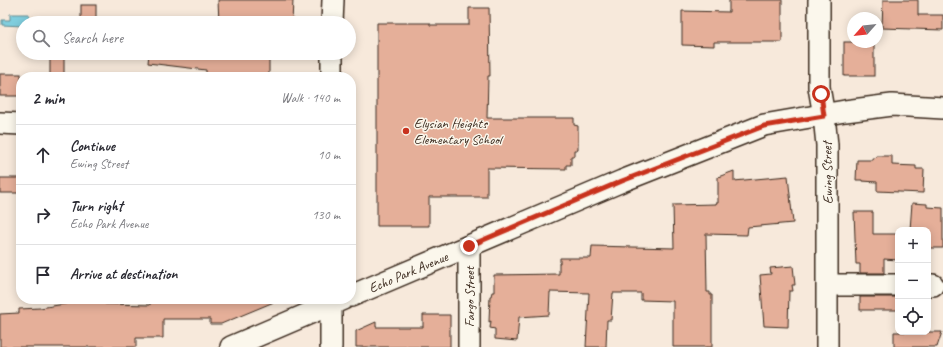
<!DOCTYPE html>
<meta charset="utf-8">
<style>
body{margin:0;font-family:Caveat,sans-serif;background:#f7f7f7;color:#2b2b33}
.controls{position:absolute;right:12px;bottom:12px;display:grid;overflow:hidden;border-radius:8px;box-shadow:0 2px 10px #0003}
.controls button{width:36px;height:36px;display:grid;place-items:center;padding:0;border:0;border-bottom:1px solid #e1e1e2;background:#fff;color:#2b2b33;font:20px sans-serif}
.compass{position:absolute;left:847px;top:12px;width:36px;height:36px;border-radius:50%;background:#fff;box-shadow:0 2px 10px #0003;rotate:243deg}
.stop{position:absolute;width:12px;height:12px;margin:-9px;border:3px solid #c8321e;border-radius:50%;background:#fff}
.stop.end{background:#c8321e;border-color:#fff;box-shadow:0 1px 4px #0008}
.list{margin:0;padding:0;list-style:none}
h2{display:flex;justify-content:space-between;align-items:center;height:52px;margin:0;padding:0 16px;font-size:17px}
h2 small{font-size:13px;font-weight:400;color:#7c7c81}
.list li{display:grid;grid-template-columns:26px 1fr auto;gap:12px;align-items:center;box-sizing:border-box;height:60px;padding:0 16px;border-top:1px solid #e1e1e2}
.list b{display:block;font-size:15px;white-space:nowrap}
.list p{margin:0;font-size:13px;white-space:nowrap;color:#7c7c81}
.list em{font-size:13px;font-style:normal;color:#7c7c81}
.icon{flex:none;width:22px;height:22px;fill:none;stroke:currentColor;stroke-width:2;stroke-linecap:round;stroke-linejoin:round}
.map{position:relative;flex:none;width:943px;height:347px;overflow:hidden}
.search{position:absolute;background:#fff;box-shadow:0 2px 10px #0003;left:16px;top:16px;width:340px;height:44px;display:flex;align-items:center;gap:10px;box-sizing:border-box;padding:0 14px;border-radius:22px;color:#7c7c81;font-size:15px}
.panel{position:absolute;background:#fff;box-shadow:0 2px 10px #0003;left:16px;top:72px;width:340px;height:232px;border-radius:16px}
.map>svg:first-child{display:block}
.water{fill:#80cede;stroke:#648c91}
.building{fill:#e5af99;stroke:#3b2a1e}
.lines{fill:none;stroke-linecap:round;stroke-linejoin:round}
.minor-casing{stroke:#3b2a1e;stroke-width:24}
.minor{stroke:#fbf7ec;stroke-width:21}
.route{stroke:#c8321e;stroke-width:5}
.poi-dot{fill:#c8321e;stroke:#fbf7ec;stroke-width:1.5}
.labels{text-anchor:middle;stroke-width:3;stroke-linejoin:round;paint-order:stroke}
.poi-label{font-size:14px;fill:#3b2a1e;stroke:#fbf7ec;text-anchor:start}
.street-label{font-size:14px;fill:#3b2a1e;stroke:#fbf7ec}
</style>
<div class="map">
<svg width="943" height="347" viewBox="0 0 943 347">
<rect width="100%" height="100%" fill="#f7e9db"/>
<filter id="ink" filterUnits="userSpaceOnUse"><feTurbulence type="fractalNoise" baseFrequency=".025" numOctaves="2"/><feDisplacementMap in="SourceGraphic" scale="8" xChannelSelector="R" yChannelSelector="G"/><feConvolveMatrix kernelMatrix="1 2 1 2 8 2 1 2 1" color-interpolation-filters="sRGB"/></filter>
<g filter="url(#ink)">
<path class="water" d="M10,14H29V23H23V26L2,25V20H10Z"/>
<g class="building">
<path d="M218,0H293L292,23H219Z"/>
<path d="M729,0H782V42H714V46L682,45V11L729,12Z"/>
<path d="M883,0H918V15H943V30L882,28Z"/>
<rect x="81" y="5" width="15" height="18"/>
<path d="M469,8H489L490,76H488L487,118H574V125L578,126V150H574V156H571V165H566V169L487,168V197H429V226H377V23H430V25H469Z"/>
<rect x="844" y="42" width="30" height="34"/>
<path d="M149,53H200V55L269,57V77H206V70L148,63Z"/>
<rect x="50" y="58" width="14" height="19"/>
<rect x="0" y="74" width="21" height="22"/>
<path d="M876,156H892V165L916,166V169H924L923,193L877,191V182L862,181V180H856L857,160H872V158H875Z"/>
<path d="M734,171V181L788,176L793,223L748,227L747,235L706,234L707,292H710V295H712V347H673V301L641,300V293H613L611,320H607L606,347H586L589,293L550,292L549,315L519,317L517,341L495,339V329L490,328L491,321L489,322L490,296H491L492,292H494V275L559,274V263H560V258H591L592,246L674,248L673,205L716,204V203H718V177Z"/>
<rect x="0" y="178" width="21" height="15"/>
<path d="M912,203L927,204V207L943,208V248H928V230H910Z"/>
<path d="M854,212H873V234H898V260L884,259V273H860V264H856Z"/>
<path d="M793,266L795,285H792L793,291H789L788,327L764,326L760,275L771,274L770,268Z"/>
<rect x="860" y="297" width="38" height="13"/>
<path d="M150,299H281L221,324H210V319H163V338H136V347H0V314L19,313V309L40,308L77,302V300L105,301V304L150,305Z"/>
<path d="M423,315H450V347H356V331L376,322V327H423Z"/>
<path d="M894,332H942L937,347H894Z"/>
</g>
<g class="lines">
<defs>
<g id="minor">
<path d="M819,0V87L824,116L827,145V347"/>
<path d="M332,23L333,0"/>
<path d="M332,77V53"/>
<path d="M0,123L21,124"/>
<path d="M828,285H898"/>
<path d="M928,285H933"/>
<path d="M351,296L622,181L764,125L845,111L892,105L943,108"/>
<path d="M331,299V347"/>
<path d="M231,347L343,299"/>
<path d="M469,347V246"/>
</g>
</defs>
<use href="#minor" class="minor-casing"/>
<use href="#minor" class="minor"/>
</g>
</g>
<g class="lines" filter="url(#ink)">
<path class="route" d="M469,246L622,181L764,126L824,116L821,94"/>
</g>
<circle class="poi-dot" cx="406" cy="131" r="4"/>
<g class="labels">
<g class="poi-label">
<text x="414" y="128">Elysian Heights<tspan x="414" dy="16">Elementary School</tspan></text>
</g>
<g class="street-label">
<text transform="translate(827 173) rotate(-91)" y="5">Ewing Street</text>
<text transform="translate(408 272) rotate(-23)" y="5">Echo Park Avenue</text>
<text transform="translate(469 297) rotate(-90)" y="5">Fargo Street</text>
</g>
</g>
</svg>
<div class="controls">
<button>+</button>
<button>−</button>
<button><svg class="icon" aria-label="locate" viewBox="0 0 24 24"><circle cx="12" cy="12" r="6"/><path d="M12 2v4M12 18v4M2 12h4M18 12h4"/></svg></button>
</div>
<svg class="compass" viewBox="-18 -18 36 36"><path d="M0-13l5 13h-10z" fill="#e53935"/><path d="M0 13l5-13h-10z" fill="#7c7c81"/></svg>
<div class="stop" style="left:821px;top:94px"></div>
<div class="stop end" style="left:469px;top:246px"></div>
<div class="search"><svg class="icon" aria-label="search" viewBox="0 0 24 24"><circle cx="10" cy="10" r="6"/><path d="M15 15l6 6"/></svg>Search here</div>
<section class="panel">
<h2>2 min<small>Walk · 140 m</small></h2>
<ul class="list">
<li><svg class="icon" aria-label="ahead" viewBox="0 0 24 24"><path d="M12 20V5M6 11l6-6 6 6"/></svg><div><b>Continue</b><p>Ewing Street</p></div><em>10 m</em></li>
<li><svg class="icon" aria-label="right" viewBox="0 0 24 24"><path d="M7 20v-9h11M14 6l5 5-5 5"/></svg><div><b>Turn right</b><p>Echo Park Avenue</p></div><em>130 m</em></li>
<li><svg class="icon" aria-label="arrive" viewBox="0 0 24 24"><path d="M6 21V4h12l-3 4 3 4H6"/></svg><div><b>Arrive at destination</b></div></li>
</ul>
</section>
</div>
